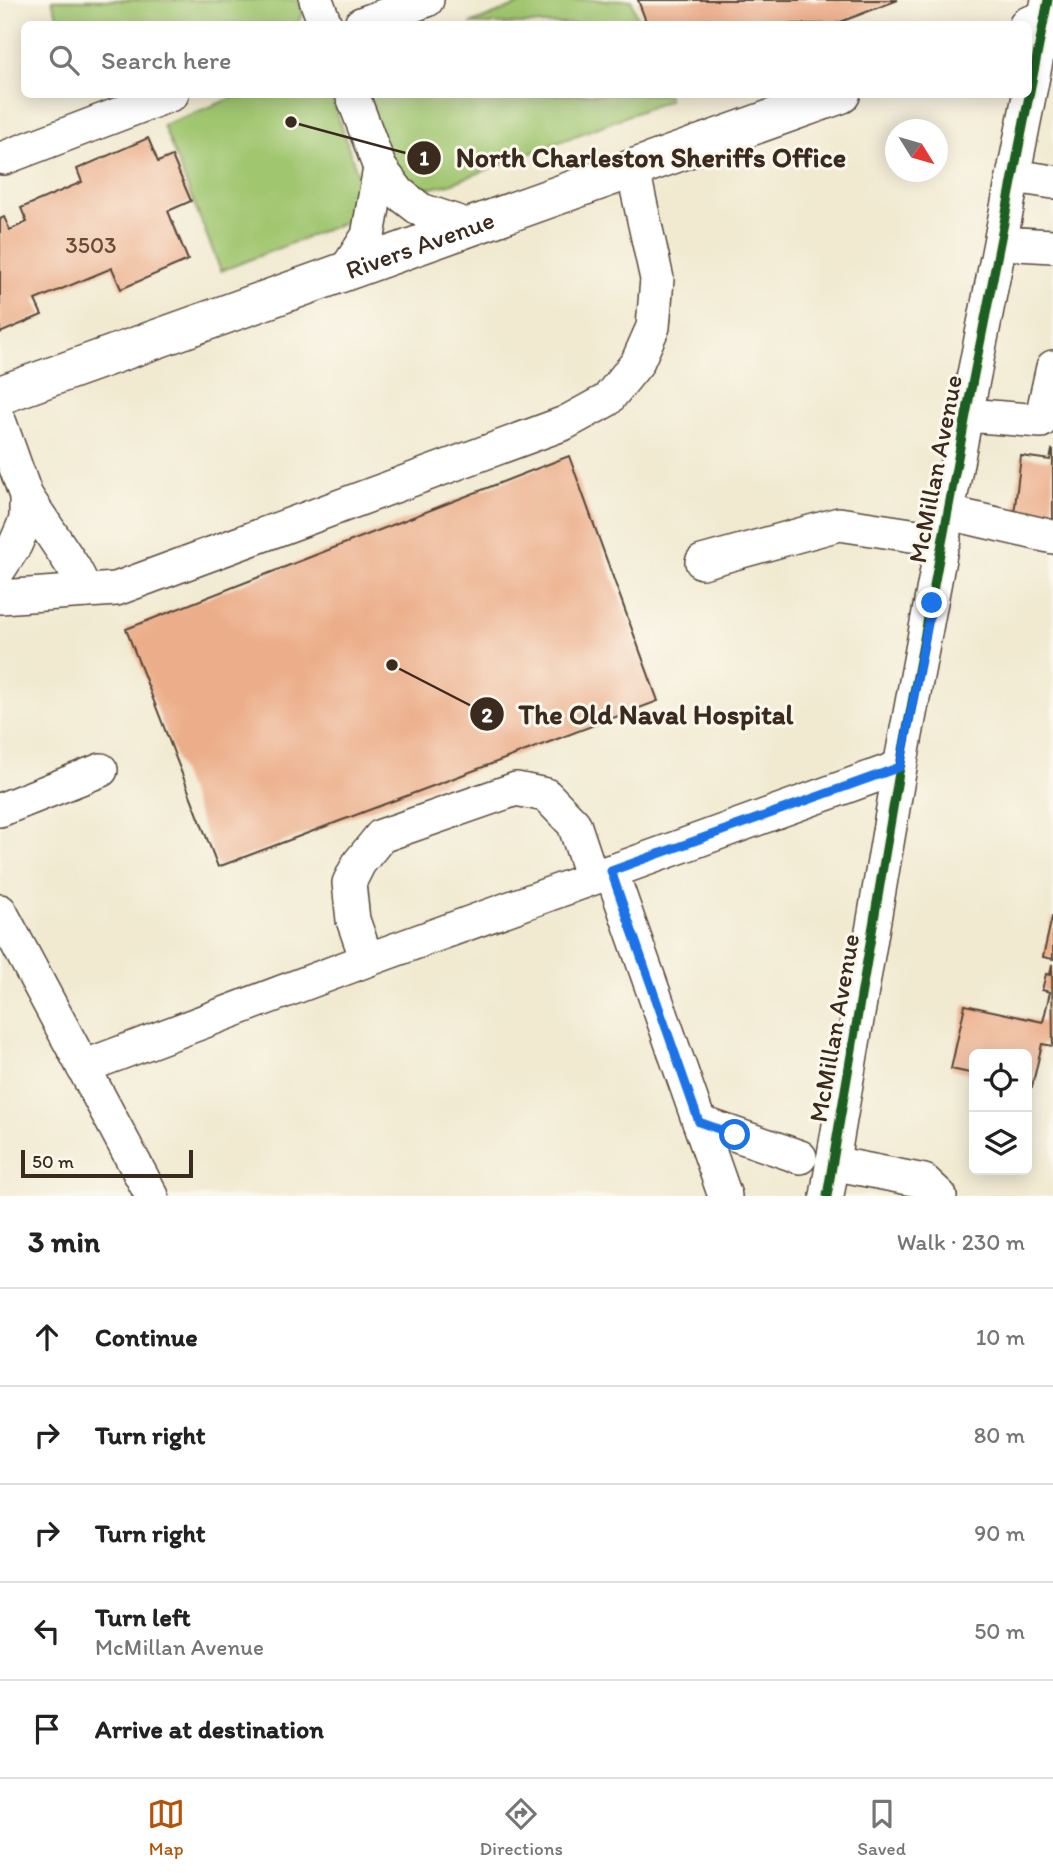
<!DOCTYPE html>
<meta charset="utf-8">
<style>
body{margin:0;font-family:Itim,sans-serif;background:#f2f2f2;color:#222}
.controls{position:absolute;right:21px;bottom:21px;display:grid;overflow:hidden;border-radius:10px;box-shadow:0 4px 18px #0003}
.controls button{width:63px;height:63px;display:grid;place-items:center;padding:0;border:0;border-bottom:2px solid #e0e0e0;background:#fff;color:#222;font:35px sans-serif}
.compass{position:absolute;left:885px;top:119px;width:63px;height:63px;border-radius:50%;background:#fff;box-shadow:0 4px 18px #0003;rotate:127deg}
.scale{position:absolute;left:21px;bottom:18px;width:172px;box-sizing:border-box;padding-left:7px;border:4px solid #3b2a1e;border-top:0;font-size:19px;line-height:24px;white-space:nowrap;color:#3b2a1e;-webkit-text-stroke:5px #fbf7ec;paint-order:stroke}
.stop{position:absolute;width:21px;height:21px;margin:-16px;border:5px solid #1a73e8;border-radius:50%;background:#fff}
.stop.end{background:#1a73e8;border-color:#fff;box-shadow:0 2px 7px #0008}
.list{margin:0;padding:0;list-style:none}
h2{display:flex;justify-content:space-between;align-items:center;height:91px;margin:0;padding:0 28px;font-size:30px}
h2 small{font-size:23px;font-weight:400;color:#767676}
.list li{display:grid;grid-template-columns:46px 1fr auto;gap:21px;align-items:center;box-sizing:border-box;height:98px;padding:0 28px;border-top:2px solid #e0e0e0}
.list b{display:block;font-size:26px;white-space:nowrap}
.list p{margin:0;font-size:23px;white-space:nowrap;color:#767676}
.list em{font-size:23px;font-style:normal;color:#767676}
.icon{flex:none;width:38px;height:38px;fill:none;stroke:currentColor;stroke-width:2;stroke-linecap:round;stroke-linejoin:round}
.map{position:relative;flex:none;width:1053px;height:1196px;overflow:hidden}
.search{position:absolute;background:#fff;box-shadow:0 4px 18px #0003;left:21px;right:21px;top:21px;height:77px;display:flex;align-items:center;gap:18px;box-sizing:border-box;padding:0 24px;border-radius:10px;color:#767676;font-size:26px}
.sheet{height:581px;background:#fff}
nav{display:flex;justify-content:space-around;align-items:center;box-sizing:border-box;height:98px;border-top:2px solid #e0e0e0;background:#fff;font-size:19px;color:#767676}
nav a{display:grid;justify-items:center;gap:4px}
nav .on{color:#b45309}
.map>svg:first-child{display:block}
.green{fill:#a0c670;stroke:#6e7847;stroke-width:2}
.building{fill:#ecae8a}
.lines{fill:none;stroke-linecap:round;stroke-linejoin:round}
.minor-casing{stroke:#564739;stroke-width:36}
.major-casing{stroke:#564739;stroke-width:41}
.minor{stroke:#fff;stroke-width:33}
.major{stroke:#fff;stroke-width:38}
.cycleway-casing{stroke:#fbf7ec;stroke-width:13}
.cycleway{stroke:#1b5e20;stroke-width:9}
.route{stroke:#1a73e8;stroke-width:9}
.labels{text-anchor:middle;stroke-width:6;stroke-linejoin:round;paint-order:stroke}
.number-label{font-size:23px;fill:#674b39}
.street-label{font-size:26px;fill:#3b2a1e;stroke:#fbf7ec}
.leader{fill:none;stroke:#3b2a1e;stroke-width:2.5}
.callout-dot{fill:#3b2a1e;stroke:#fbf7ec;stroke-width:2.5}
.mark-label{font-size:21px;text-anchor:middle;font-weight:bold;fill:#fff}
.callout-label{font-size:28px;text-anchor:middle;font-weight:bold;fill:#3b2a1e;stroke:#fbf7ec;stroke-width:6;stroke-linejoin:round;paint-order:stroke}
</style>
<div class="map">
<svg width="1053" height="1196" viewBox="0 0 1053 1196">
<rect width="100%" height="100%" fill="#fbf7ec"/>
<filter id="ink" filterUnits="userSpaceOnUse"><feTurbulence type="fractalNoise" baseFrequency=".0143" numOctaves="2"/><feDisplacementMap in="SourceGraphic" scale="14" xChannelSelector="R" yChannelSelector="G"/><feConvolveMatrix kernelMatrix="1 2 1 2 8 2 1 2 1" color-interpolation-filters="sRGB"/></filter>
<filter id="wash" filterUnits="userSpaceOnUse"><feTurbulence type="fractalNoise" baseFrequency=".00686" numOctaves="4" result="noise"/><feDisplacementMap in="SourceGraphic" scale="28" xChannelSelector="R" yChannelSelector="G"/><feGaussianBlur stdDeviation="1.57" result="paint"/><feColorMatrix in="noise" values="0 0 0 0 0 0 0 0 0 0 0 0 0 0 0 0 0 1.4 0 .05"/><feComposite in="paint" operator="in"/></filter>
<g filter="url(#wash)">
<rect width="100%" height="100%" fill="#f1ead1"/>
<g class="green">
<path d="M52,0H298L303,13L297,24H60Z"/>
<path d="M530,0H631L640,24H470Z"/>
<path d="M667,94L669,100L450,184L432,188L416,185L399,193L369,95Z"/>
<path d="M240,95H331L363,191L361,206L353,219L221,271L163,125Z"/>
</g>
<g id="blocks">
<g class="building">
<path d="M638,0H898L835,24H647Z"/>
<path d="M148,138L158,162L172,156L191,201L168,211L188,260L121,289L112,268L35,300L42,315L0,333V219L4,217L10,230L27,222L21,208L82,182L77,169Z"/>
<path d="M1052,450L1053,451V530L1013,523L1021,456L1050,460Z"/>
<path d="M569,456L658,701L218,867L126,629Z"/>
<path d="M1052,917H1053V959L1043,957Z"/>
<path d="M1052,964L1053,1046L1042,1044L1032,1087L1027,1085V1054H974V1074L951,1069L965,1005L1043,1022L1050,992L1042,990L1046,974L1050,975Z"/>
</g>
</g>
</g>
<g filter="url(#ink)">
<use href="#blocks" fill-opacity="0" stroke="#564739" stroke-width="2"/>
<g class="lines">
<defs>
<g id="minor">
<path d="M316,0L325,24"/>
<path d="M361,24L427,0"/>
<path d="M352,94L380,168"/>
<path d="M4,158L172,94"/>
<path d="M1014,176L1053,182"/>
<path d="M1001,243L1053,246"/>
<path d="M344,273L368,236L380,168L399,193L421,210L472,227"/>
<path d="M966,415L1041,421L1053,367"/>
<path d="M0,423L26,496L74,568L86,591"/>
<path d="M949,513L1053,537"/>
<path d="M702,562L839,524L944,540"/>
<path d="M0,568L15,545L26,520V496"/>
<path d="M0,597L116,589L565,423L607,400L637,363L653,327L657,279L633,170"/>
<path d="M0,810L101,770"/>
<path d="M611,871L725,1196"/>
<path d="M0,911L152,1196"/>
<path d="M367,960L353,920L349,883L359,863L381,836L516,789L546,795L574,824L592,878"/>
<path d="M83,1067L367,960L900,767"/>
<path d="M699,1122L800,1157"/>
<path d="M832,1163L924,1181L940,1196"/>
<path d="M827,1196L900,767L966,415L1048,0"/>
</g>
<g id="major">
<path d="M1028,26L1053,17"/>
<path id="s1" d="M0,395L841,94"/>
</g>
</defs>
<use href="#minor" class="minor-casing"/>
<use href="#major" class="major-casing"/>
<use href="#minor" class="minor"/>
<use href="#major" class="major"/>
<defs>
<path id="cycleway" d="M827,1196L900,767L966,415L1048,0"/>
</defs>
<use href="#cycleway" class="cycleway-casing"/>
<use href="#cycleway" class="cycleway"/>
</g>
</g>
<g class="lines" filter="url(#ink)">
<path class="route" d="M735,1135L699,1122L611,871L900,767L932,603"/>
</g>
<g class="labels">
<g class="number-label">
<text x="91" y="253">3503</text>
</g>
<g class="street-label">
<text dy="9" stroke="none"><textPath href="#s1" startOffset="446">Rivers Avenue</textPath></text>
<text transform="translate(935 469) rotate(-79)" y="9">McMillan Avenue</text>
<text transform="translate(834 1028) rotate(-80)" y="9">McMillan Avenue</text>
</g>
</g>
<path class="leader" d="M291 122L424 158M392 665L487 714"/>
<g class="callout-dot">
<circle cx="291" cy="122" r="7"/>
<circle cx="392" cy="665" r="7"/>
<circle cx="424" cy="158" r="18"/>
<circle cx="487" cy="714" r="18"/>
</g>
<g class="mark-label">
<text x="424" y="165">1</text>
<text x="487" y="722">2</text>
</g>
<g class="callout-label">
<text x="651" y="167">North Charleston Sheriffs Office</text>
<text x="656" y="724">The Old Naval Hospital</text>
</g>
</svg>
<div class="controls">
<button><svg class="icon" aria-label="locate" viewBox="0 0 24 24"><circle cx="12" cy="12" r="6"/><path d="M12 2v4M12 18v4M2 12h4M18 12h4"/></svg></button>
<button><svg class="icon" aria-label="layers" viewBox="0 0 24 24"><path d="M12 4l9 5-9 5-9-5zM3 14l9 5 9-5"/></svg></button>
</div>
<svg class="compass" viewBox="-18 -18 36 36"><path d="M0-13l5 13h-10z" fill="#e53935"/><path d="M0 13l5-13h-10z" fill="#767676"/></svg>
<div class="scale">50 m</div>
<div class="stop" style="left:735px;top:1135px"></div>
<div class="stop end" style="left:932px;top:603px"></div>
<div class="search"><svg class="icon" aria-label="search" viewBox="0 0 24 24"><circle cx="10" cy="10" r="6"/><path d="M15 15l6 6"/></svg>Search here</div>
</div>
<section class="sheet">
<h2>3 min<small>Walk · 230 m</small></h2>
<ul class="list">
<li><svg class="icon" aria-label="ahead" viewBox="0 0 24 24"><path d="M12 20V5M6 11l6-6 6 6"/></svg><div><b>Continue</b></div><em>10 m</em></li>
<li><svg class="icon" aria-label="right" viewBox="0 0 24 24"><path d="M7 20v-9h11M14 6l5 5-5 5"/></svg><div><b>Turn right</b></div><em>80 m</em></li>
<li><svg class="icon" aria-label="right" viewBox="0 0 24 24"><path d="M7 20v-9h11M14 6l5 5-5 5"/></svg><div><b>Turn right</b></div><em>90 m</em></li>
<li><svg class="icon" aria-label="left" viewBox="0 0 24 24"><path d="M17 20v-9H6M10 6l-5 5 5 5"/></svg><div><b>Turn left</b><p>McMillan Avenue</p></div><em>50 m</em></li>
<li><svg class="icon" aria-label="arrive" viewBox="0 0 24 24"><path d="M6 21V4h12l-3 4 3 4H6"/></svg><div><b>Arrive at destination</b></div></li>
</ul>
</section>
<nav>
<a class="on"><svg class="icon" aria-label="map" viewBox="0 0 24 24"><path d="M3 6l6-2 6 2 6-2v14l-6 2-6-2-6 2zM9 4v14M15 6v14"/></svg>Map</a>
<a><svg class="icon" aria-label="directions" viewBox="0 0 24 24"><path d="M12 3l9 9-9 9-9-9zM9 14v-3h6M13 9l2 2-2 2"/></svg>Directions</a>
<a><svg class="icon" aria-label="saved" viewBox="0 0 24 24"><path d="M7 4h10v16l-5-4-5 4z"/></svg>Saved</a>
</nav>
